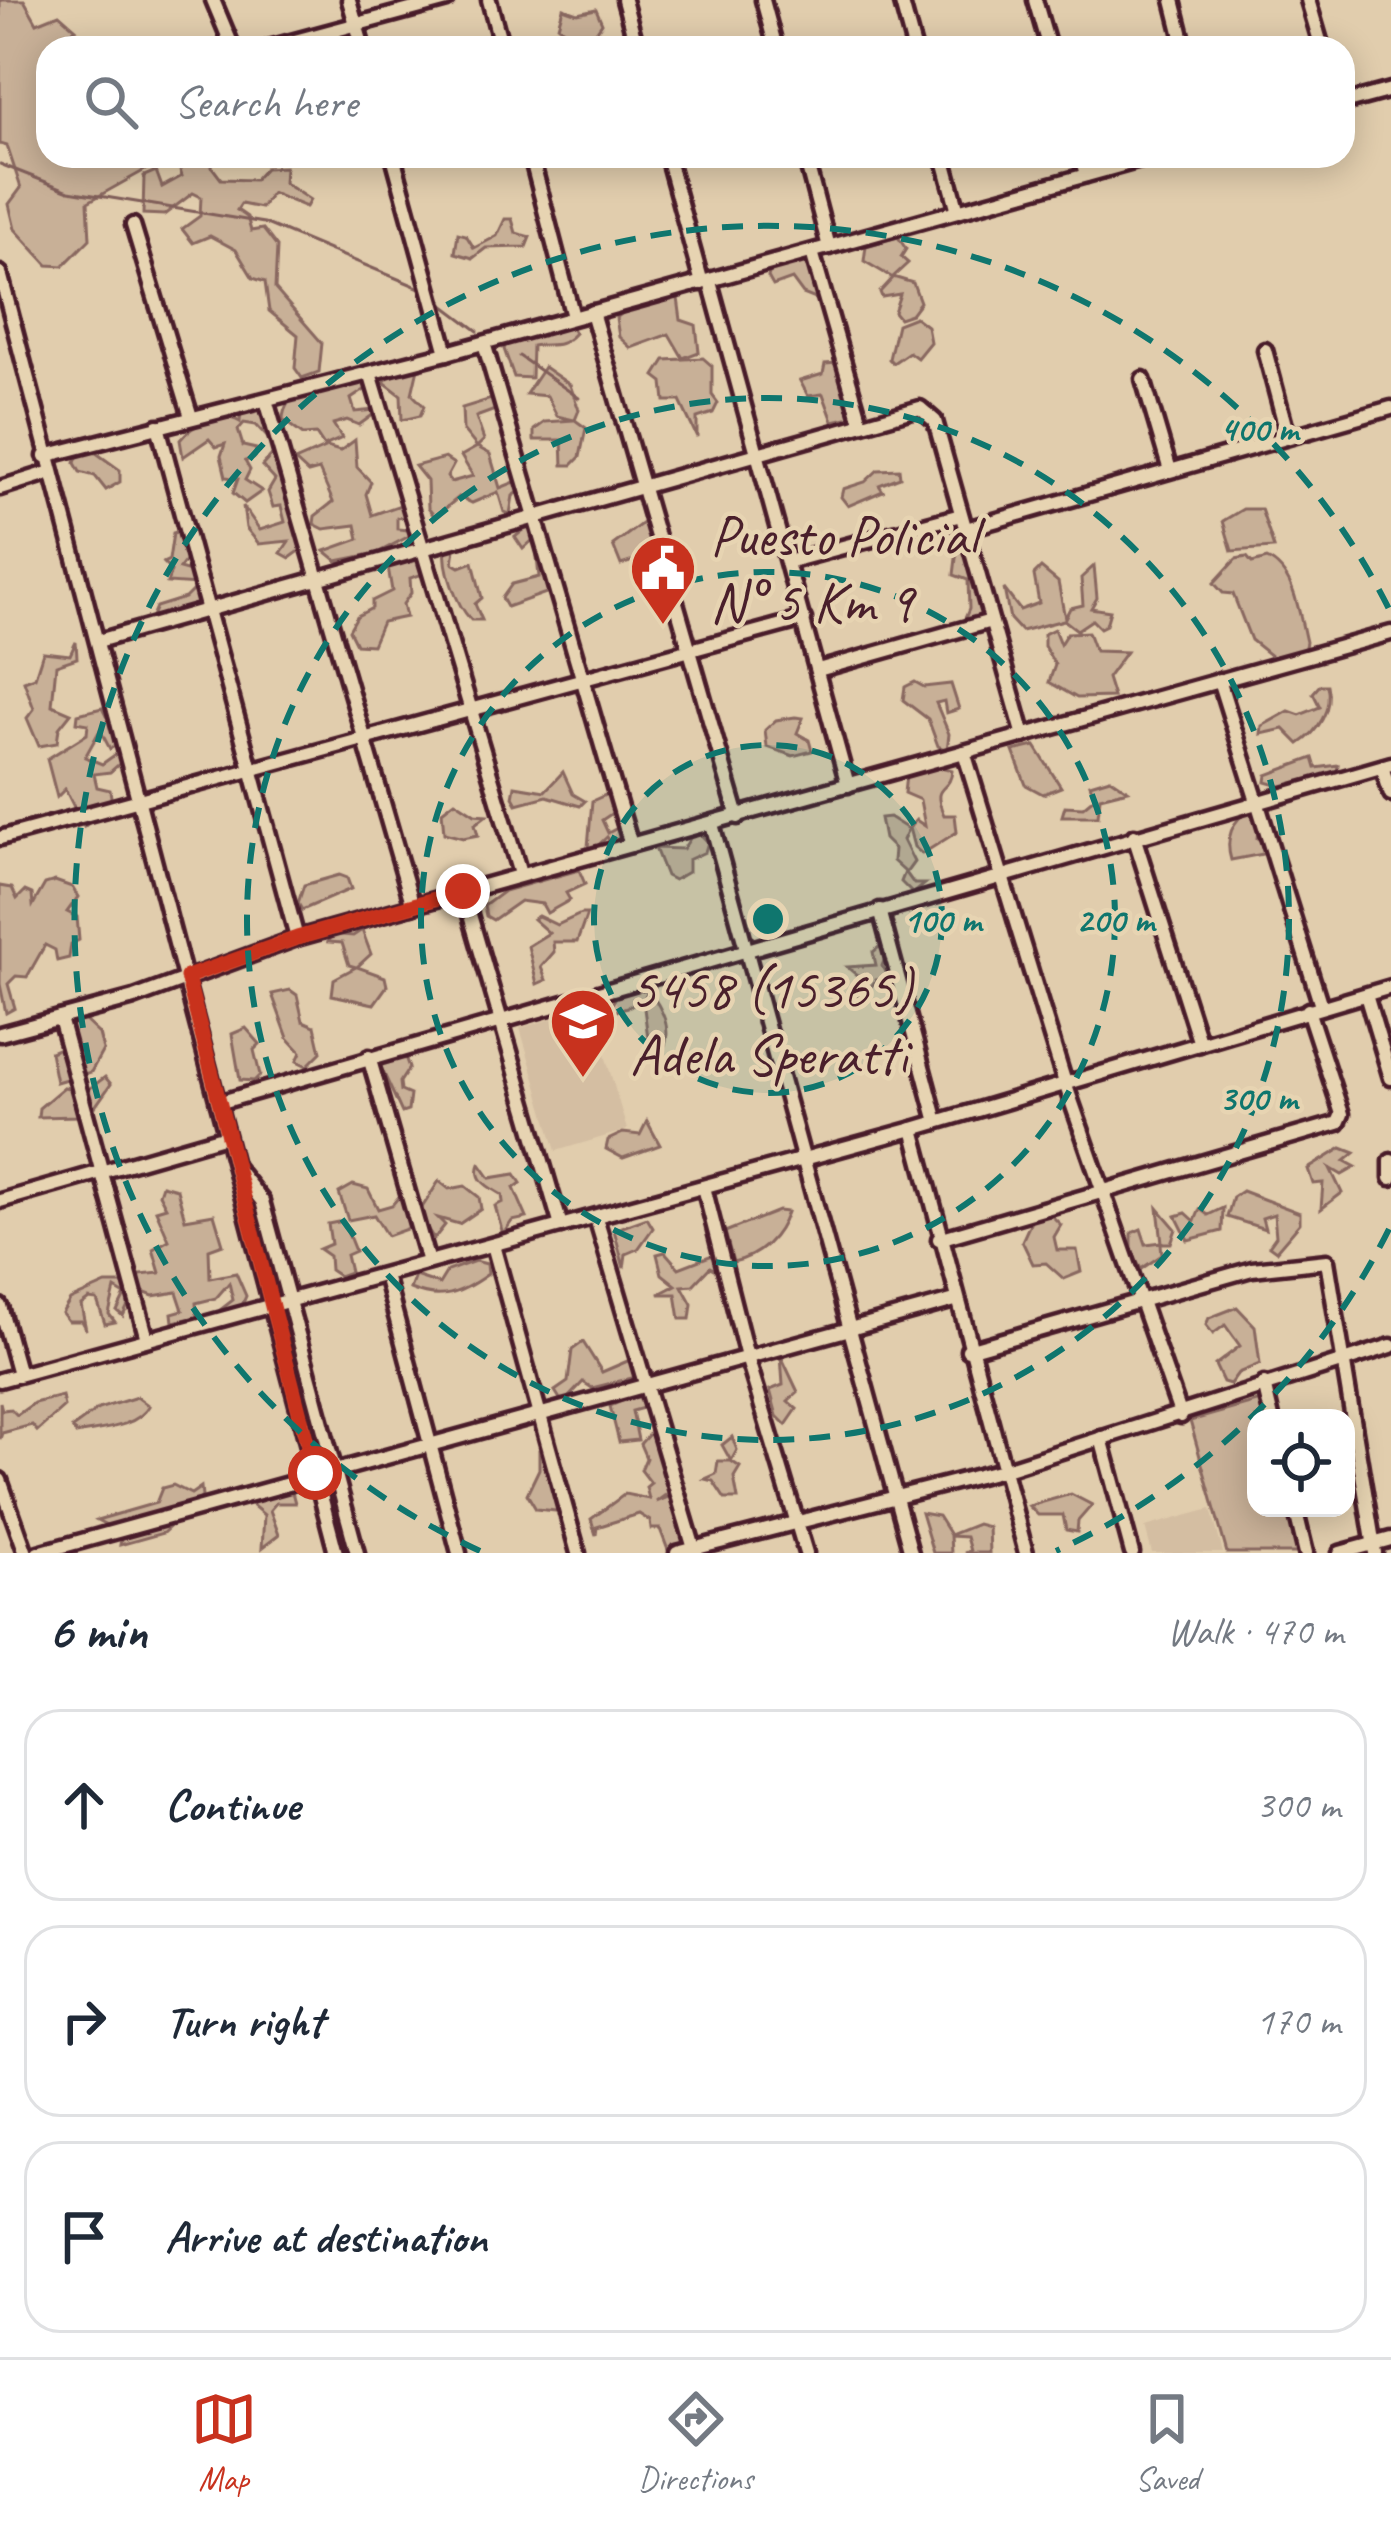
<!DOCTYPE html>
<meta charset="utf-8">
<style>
body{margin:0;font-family:Caveat,sans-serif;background:#f6f6f7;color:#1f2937}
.controls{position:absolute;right:36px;bottom:36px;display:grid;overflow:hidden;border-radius:24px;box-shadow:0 6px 30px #0003}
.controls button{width:108px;height:108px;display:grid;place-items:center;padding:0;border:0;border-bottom:3px solid #e0e1e3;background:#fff;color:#1f2937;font:60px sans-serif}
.stop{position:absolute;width:36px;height:36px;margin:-27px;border:9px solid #c8321e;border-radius:50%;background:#fff}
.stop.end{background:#c8321e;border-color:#fff;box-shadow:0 3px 12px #0008}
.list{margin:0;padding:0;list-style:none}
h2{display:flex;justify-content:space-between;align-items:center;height:156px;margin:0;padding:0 48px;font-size:51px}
h2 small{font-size:39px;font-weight:400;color:#747a83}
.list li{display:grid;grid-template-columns:78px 1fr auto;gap:36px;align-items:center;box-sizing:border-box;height:192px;margin:0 24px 24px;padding:0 24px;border:3px solid #e0e1e3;border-radius:36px}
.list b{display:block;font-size:45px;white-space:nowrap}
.list em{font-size:39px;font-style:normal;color:#747a83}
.icon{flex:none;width:66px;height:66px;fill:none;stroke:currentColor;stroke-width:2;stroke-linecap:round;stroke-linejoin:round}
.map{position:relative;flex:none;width:1391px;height:1553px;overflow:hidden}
.search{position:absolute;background:#fff;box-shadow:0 6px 30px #0003;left:36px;right:36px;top:36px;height:132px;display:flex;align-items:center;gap:30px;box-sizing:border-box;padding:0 42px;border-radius:36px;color:#747a83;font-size:45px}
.sheet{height:804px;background:#fff}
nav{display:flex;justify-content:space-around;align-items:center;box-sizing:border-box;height:168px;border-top:3px solid #e0e1e3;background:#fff;font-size:33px;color:#747a83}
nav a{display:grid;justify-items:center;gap:6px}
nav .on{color:#c8321e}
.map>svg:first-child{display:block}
.built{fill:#d4bea2}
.green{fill:#c8b097;stroke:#896861;stroke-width:3}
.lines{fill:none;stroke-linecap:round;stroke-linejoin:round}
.stream{stroke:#815e5a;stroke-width:3}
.street-casing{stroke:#4a1f2b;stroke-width:21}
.street{stroke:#e7d4b2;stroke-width:12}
.route{stroke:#c8321e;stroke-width:15}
.ring{fill:none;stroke:#0f766e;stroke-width:6;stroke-dasharray:21 15}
.labels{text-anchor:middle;stroke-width:9;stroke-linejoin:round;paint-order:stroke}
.poi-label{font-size:57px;fill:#4a1f2b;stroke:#e7d4b2;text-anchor:start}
.centre{fill:#0f766e;stroke:#e7d4b2;stroke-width:6}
.ring-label{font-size:36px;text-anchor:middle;font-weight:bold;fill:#0f766e;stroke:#e7d4b2;stroke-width:9;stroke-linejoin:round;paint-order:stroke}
</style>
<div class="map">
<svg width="1391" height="1553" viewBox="0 0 1391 1553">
<rect width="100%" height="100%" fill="#e1cdad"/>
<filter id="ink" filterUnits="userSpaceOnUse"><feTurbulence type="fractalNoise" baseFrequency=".00833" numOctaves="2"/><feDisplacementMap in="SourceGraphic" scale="24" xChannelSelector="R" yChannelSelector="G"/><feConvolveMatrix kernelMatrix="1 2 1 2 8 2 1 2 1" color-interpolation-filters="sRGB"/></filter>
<g filter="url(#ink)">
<g class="built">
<path d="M591,1007L627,1130L556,1151L520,1028Z"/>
<path d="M1211,1509L1223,1553H1152L1145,1527Z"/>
</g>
<g class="green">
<path d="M0,0H24L37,23L59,14L76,29L60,38L59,48H48V156H140L147,169L88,202L90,239L63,266L48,265L15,229L9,204L21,188L7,146L0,144Z"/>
<path d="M563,8L577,13L596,9L602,23L585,47L569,44L568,33L558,26Z"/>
<path d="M175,156H213L212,167L221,179L254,180L265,168L285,167L284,183L310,200L306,207L272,193L261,208L241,204L237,210L247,217L251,231L263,229L277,247L275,289L322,343L319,372L302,378L295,368L298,335L269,311L265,282L253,278L236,250L210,236L193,243L182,229L200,216L201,197L193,193L164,215L143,214L144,176L156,171L162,187L182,176Z"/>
<path d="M505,219H512L516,233L530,237L526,247L486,248L473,258L455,253L458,233L466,235L474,248L497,236Z"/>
<path d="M898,237L906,249L901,257L908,263L893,277L913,283L920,302L911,314L899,318L894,312L900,294L882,297L880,292L893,278L864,261L866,246Z"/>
<path d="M814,257L820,259L831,293L823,302L803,294L792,279L773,286L768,277L770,270Z"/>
<path d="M666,296L678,298L681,320L696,325L699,352L683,358L669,334L631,348L619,337L616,318L640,300Z"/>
<path d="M915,317L927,326L930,342L917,358L909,352L893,363L889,359L897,324Z"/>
<path d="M568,322L575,333C560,350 550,343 532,346L531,378L514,377L504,349L507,342Z"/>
<path d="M703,358L712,366V395L718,403L713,413L697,418V437L680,401H665L663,382L655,376L665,360Z"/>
<path d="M851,362C862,380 862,397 855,416L833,421L823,394L808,396L800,381L823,374L825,364Z"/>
<path d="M544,367L570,385L579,410L575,420L586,428L580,457L572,465H563L562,440H534V430L545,422L574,420L557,416L547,396L526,394Z"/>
<path d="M418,368L412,394L424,406L420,416L402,420L401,395L384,382L396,369Z"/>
<path d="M365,375L372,385L351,399L355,412L375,410L374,414L359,425L347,420L333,424L342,438L324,446L316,434L303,435L283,420C283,384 338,382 365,375Z"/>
<path d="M504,395L509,405L476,417L484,440L477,447L490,454L500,488L520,480L519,443L531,484L513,496L510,514L504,512L498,492L472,503L459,497L435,517L428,508L427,481L415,466L445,458L454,464L447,477L451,482L473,476L461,456L477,447L463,430L462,408Z"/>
<path d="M259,406L278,433L269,439L256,425L244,423L238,430L243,446L256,449L254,458L245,461L250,470L245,480L262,491L245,503L233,493L238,479L226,477L221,456L225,444L216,447L209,439L183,457L180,440C192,424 222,411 240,422L241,411Z"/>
<path d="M355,440L357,467L371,482L366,494L372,515L403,504L409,516L397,518V529L419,531L377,553L337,561L325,551L359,539L356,525L324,529L314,524L315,516L333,502L319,470L308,473L295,461L327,447L340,451Z"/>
<path d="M92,450L120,470V482L106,490L95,476L80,472L75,463L78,454Z"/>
<path d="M271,456L286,459L308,545L290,558L281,553L289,541L259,544L246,528L243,506L260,530L285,522L281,506L273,507L268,492L275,480L262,466Z"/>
<path d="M899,469L900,477L879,485L883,491L848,506L841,497L843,489L865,482L878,470Z"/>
<path d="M1243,509H1261L1274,548L1232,551L1223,521Z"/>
<path d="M648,519L669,540L662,552L621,565L613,545Z"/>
<path d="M531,524L549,548L557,581L549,592L507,607L502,598L512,584L539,577L535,538L523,549L515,537Z"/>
<path d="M960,524L972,578L988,615L963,623L969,609L968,580L954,575L957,550L951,531Z"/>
<path d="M187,529L202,562L186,560L179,569L208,577L209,603L150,621L156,607L185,598L198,585L167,583L171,571L163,563L169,560L173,533Z"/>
<path d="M446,547L455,549L453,563L460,567L473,562L482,598L475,604L482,620H471C456,604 443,568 446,547Z"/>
<path d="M430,554L447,598L440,602L423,574L410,578L411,593L403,604L406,617L382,622L372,645L356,644L349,630L357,616L372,608V601L392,591L387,561Z"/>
<path d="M1247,557L1252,563L1267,559C1295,572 1299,613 1306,642L1304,651L1272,657L1251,640L1233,594L1223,593L1214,583L1236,559Z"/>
<path d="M1094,566L1097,598L1091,608L1110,611L1106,625L1100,628L1092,620L1077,630L1064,620L1021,631L1010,619L1004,589L1020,610L1039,603L1034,575L1041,568L1058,582L1065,618L1070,608L1083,605L1081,578Z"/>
<path d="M1054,629L1060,644L1067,633L1088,632L1095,651L1126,652L1107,678L1113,697L1077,698L1049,682L1055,665L1044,646V634Z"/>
<path d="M76,642L77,658L56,665L52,705L71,713L59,728L57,743L39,746L27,718L34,709L24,681L35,677L43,652L70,655Z"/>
<path d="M915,682L924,687L951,684L959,709L946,713L944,701L936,703L949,734L947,750L938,746L928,719L903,700L905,687Z"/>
<path d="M1320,685H1327C1333,709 1318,732 1299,744L1284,729L1261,734L1262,726L1289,711L1300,715L1320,707L1313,693Z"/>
<path d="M102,708L106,716L117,712L124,717L123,741L110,749L100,730L85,757L102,764L123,749L127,757L110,772L94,774L97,787L110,790L112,804L84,827L65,789L57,797L47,759L87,734L88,724L77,722L78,714Z"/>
<path d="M795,717L803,718L797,733L809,740L812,751L793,756L767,747L765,730L776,720Z"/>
<path d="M1035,746L1061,787L1043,794L1026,785L1013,751Z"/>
<path d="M1313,758L1316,768L1338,765L1337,772L1287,788L1266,782L1267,775Z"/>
<path d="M933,765L952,770C951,794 929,782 944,815H955L957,832L922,854L914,847L909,828L916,820L925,826L920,800L904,793L906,775Z"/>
<path d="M563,772L573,794L585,801L580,806L547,796L517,804L513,797L515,786L545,791Z"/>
<path d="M1110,778L1128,790L1100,797L1098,816H1062L1065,806L1083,807L1095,797L1090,784Z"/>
<path d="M610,793L620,808L602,820L608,833L623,825L628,842L614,847L607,837L592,851L588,847L592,801Z"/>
<path d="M455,801L475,814L487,815L475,824L478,835L463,838L444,833L442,811Z"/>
<path d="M1252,809L1260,815L1257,838L1266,844L1263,854L1231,860C1225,840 1231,819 1252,809Z"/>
<path d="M889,817L908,829L903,840L914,862L906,873L914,884H925L913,894L901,882L905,872L893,861L894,849L884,839L880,818Z"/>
<path d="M701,835L708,842L705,852L688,860V872L674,880L666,876L655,848L683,849L691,837Z"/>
<path d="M579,870L585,884L566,893L570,900L547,913L542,904L520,901L493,920L486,916L484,906L504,891Z"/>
<path d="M339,875L347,878L351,889L302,910L298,903L304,885Z"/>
<path d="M55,881L72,887L78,897L67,912L77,917L79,940L71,944L69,958L57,961L55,950L45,945L27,977L16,976L8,984L15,1008L6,1013L0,984V886L12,888L17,899L25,891L32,894L33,905L45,884Z"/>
<path d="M581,914H587L577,942H553L554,952L541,967L546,980L537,984L528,946L549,933L533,919L538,916L557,925Z"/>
<path d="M362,930L371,954L357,967L385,977L387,986L374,1004L332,995L334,979L356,967L349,965L342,943L328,942L331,934L353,936Z"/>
<path d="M879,947L887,953L882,966L888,978L876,980L864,996L849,1001L847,995L864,981L847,967L876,965L873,952Z"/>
<path d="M640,986L648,990L644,999L654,998C664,1013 672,1033 663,1049L649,1045L643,1001L616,1011L610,1007L619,992Z"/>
<path d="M290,990L297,995L303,1021L315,1026L321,1052L307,1066L297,1061L301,1052L288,1038L272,994Z"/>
<path d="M81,1017L99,1034L103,1050L91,1072L56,1082L50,1052L71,1043L72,1020Z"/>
<path d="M246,1028L260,1044L254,1050L260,1075L254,1081L240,1080L232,1034Z"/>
<path d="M404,1054L409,1068L400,1082L401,1091L410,1095L408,1111L402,1113L379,1063Z"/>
<path d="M105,1077L111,1084L92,1111L86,1112L77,1100L79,1116L38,1117L39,1108L64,1087L85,1092Z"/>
<path d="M647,1121L660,1145L623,1158L606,1149L608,1140L623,1133L640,1135Z"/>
<path d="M1342,1148L1355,1153L1345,1161L1356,1167L1342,1175L1330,1168L1342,1193L1321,1209L1323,1183L1313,1184L1308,1169Z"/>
<path d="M480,1164L490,1178L515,1174L521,1183L514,1188L527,1218L512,1221L503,1234L495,1206L503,1202L502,1195C491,1188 473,1181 480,1164Z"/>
<path d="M439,1181L449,1189L465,1186L479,1197L481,1209L459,1224L438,1218L445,1225L434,1239L418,1214Z"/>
<path d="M162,1185L177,1189L185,1219L214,1214L223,1244L209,1249L210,1278L236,1273L246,1296L240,1310L222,1316L220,1310L233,1300L229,1283L216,1298L196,1303L197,1317L173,1322L172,1313L183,1310L177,1292L153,1296L138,1290L140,1275L160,1273L153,1249L169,1240L156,1210L166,1207L159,1194Z"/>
<path d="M353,1185L368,1189L378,1209L392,1205L403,1192L412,1227L387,1236L374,1215L348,1220L339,1193Z"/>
<path d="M1242,1191L1300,1213V1223L1276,1251L1269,1246L1276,1236L1274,1214L1262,1218L1265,1229L1227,1217L1233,1197Z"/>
<path d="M1158,1208L1176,1229L1171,1243H1161L1162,1255L1141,1269L1132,1253V1233L1141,1229L1146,1244L1162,1242Z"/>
<path d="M1223,1208L1222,1231L1188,1240L1176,1216L1186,1213L1195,1221L1200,1209L1208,1215Z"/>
<path d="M778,1211L787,1212C779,1237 760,1256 733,1262L725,1232Z"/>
<path d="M1052,1216L1061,1225L1054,1237L1057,1250H1077L1081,1272L1064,1279L1046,1263L1033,1264L1022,1241L1033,1217Z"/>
<path d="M647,1218L653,1228L638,1249L626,1254L624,1268L614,1230Z"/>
<path d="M343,1221L355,1251L346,1255L350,1272L339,1276L330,1270L329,1256L319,1249L331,1244L328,1224Z"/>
<path d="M665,1252L679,1268L715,1254L721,1273L710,1267L693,1285L682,1286L692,1304L690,1319H680L676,1294H659L676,1285L662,1274L657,1254Z"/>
<path d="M475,1261L487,1264L488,1274C460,1294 441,1302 410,1289L415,1276L439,1284L447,1271Z"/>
<path d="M106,1284H126L132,1297L123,1316L117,1311L125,1295L115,1289L109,1314L115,1322L105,1324L97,1300L89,1299L81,1305L86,1330L81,1321H68L62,1313L70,1300Z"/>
<path d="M1237,1307L1255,1326L1260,1364L1238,1373L1230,1384L1223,1382L1215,1365L1240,1346L1225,1325L1213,1334L1206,1325L1209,1318Z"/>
<path d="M583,1342L602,1372L637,1357L640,1376L592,1388L583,1382L566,1400L560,1399L555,1391L568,1382L572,1350Z"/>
<path d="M781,1356L798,1392L788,1401L797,1409L786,1425L777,1416L770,1390L783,1385Z"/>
<path d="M645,1391L647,1407L632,1411L638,1440L619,1442L610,1406Z"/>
<path d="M62,1396L64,1407L37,1431L32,1425L2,1433L0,1439V1402L2,1410L11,1409L17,1415L34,1403Z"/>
<path d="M137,1397L149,1406C137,1428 99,1429 76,1434L72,1428L98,1409Z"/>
<path d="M1264,1400L1269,1418H1256V1508H1294L1307,1553H1227L1190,1421Z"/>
<path d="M659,1423L682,1483L656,1502L680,1492L692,1514L694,1544L668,1550L660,1529H651L650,1521L639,1514L597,1527L596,1535L591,1519L625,1494L649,1499L646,1487L651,1483L641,1470L646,1458L640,1444Z"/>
<path d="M732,1437L737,1450L731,1461L740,1467L734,1477L738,1499H725L713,1481L705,1479L716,1474L718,1461H731L722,1445Z"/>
<path d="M555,1446L569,1498L567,1512L536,1509L527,1494L539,1469V1450Z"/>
<path d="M305,1484L292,1492L295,1503H276L270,1510L279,1535L262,1548L264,1515L245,1499Z"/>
<path d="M173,1485L191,1494L201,1487L202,1497L163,1533L120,1545L122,1532L150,1516L112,1528L97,1520L156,1503L162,1488Z"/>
<path d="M1071,1494L1092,1505L1078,1521L1077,1532L1066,1530L1063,1515H1038L1029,1506Z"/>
<path d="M921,1513L938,1516L950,1535L977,1524L988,1527L989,1553H964L970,1551L966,1537L950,1536L951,1553H933Z"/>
</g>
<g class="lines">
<g class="stream">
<path d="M0,164L69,191L264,223L420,288"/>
<path d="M442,304L478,331"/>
<path d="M519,356L579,398"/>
</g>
<defs>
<g id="street">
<path d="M213,0L233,48"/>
<path d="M349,0L363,48"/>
<path d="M489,0L502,48"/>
<path d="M624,0L637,48"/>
<path d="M763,0L776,48"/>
<path d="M901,0L914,48"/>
<path d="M1035,0L1049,48"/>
<path d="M1173,0L1185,48"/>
<path d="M1308,0L1322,48"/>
<path d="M269,48L447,0"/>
<path d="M1343,103L1391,90"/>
<path d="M393,156L447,353"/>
<path d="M531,156L573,317"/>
<path d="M667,156L702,283"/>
<path d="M805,156L829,247"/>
<path d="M943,156L958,211"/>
<path d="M1081,156L1086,175"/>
<path d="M133,225L191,417"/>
<path d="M812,252L861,422"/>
<path d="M0,273L336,1553"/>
<path d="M710,282L848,785"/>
<path d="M592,312L738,817"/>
<path d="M484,343L631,845"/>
<path d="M1265,350L1288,436"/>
<path d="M370,373L520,874"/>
<path d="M1143,379L1169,467"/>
<path d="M266,400L413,906"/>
<path d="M158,426L297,938"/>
<path d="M45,456L447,353L1155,156"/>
<path d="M0,488L48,473"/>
<path d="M966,529L1391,408"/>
<path d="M791,561L961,515"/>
<path d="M98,641L920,408L935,421L1024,736"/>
<path d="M818,670L991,621"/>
<path d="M1219,680L1321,1006"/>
<path d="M964,752L1065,1083L1181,1416"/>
<path d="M1382,767L1391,794"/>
<path d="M712,824L911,1553"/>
<path d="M1134,836L1200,1044"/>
<path d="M0,838L804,619"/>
<path d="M463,891L561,1226"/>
<path d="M880,910L937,1122"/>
<path d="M1366,995L1391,1078"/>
<path d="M60,1018L147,1339"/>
<path d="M0,1034L134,998L297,938L1391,633"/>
<path d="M369,1057L428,1262"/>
<path d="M218,1103L1391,764"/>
<path d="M913,1129L1026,1553"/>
<path d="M1391,1161V1178"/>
<path d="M236,1168L262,1201L357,1553"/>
<path d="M704,1187L747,1357L806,1553"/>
<path d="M0,1201L226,1136"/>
<path d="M596,1218L695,1552"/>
<path d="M939,1239L1338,1123L1342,1114L1308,1010"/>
<path d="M493,1245L578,1553"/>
<path d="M385,1275L459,1553"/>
<path d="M0,1306L19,1374"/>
<path d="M968,1350L1252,1269L1327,1261L1375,1553"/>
<path d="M0,1380L913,1129L1391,987"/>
<path d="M1264,1384L1272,1418"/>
<path d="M1101,1438L1132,1553"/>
<path d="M0,1480L26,1553"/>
<path d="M1295,1508L1306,1553"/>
<path d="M38,1553L955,1300"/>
<path d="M677,1553L1002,1470L1391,1346"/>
<path d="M1340,1553L1391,1539"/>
</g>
</defs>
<use href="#street" class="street-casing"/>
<use href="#street" class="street"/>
</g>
</g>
<g class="lines" filter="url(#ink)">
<path class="route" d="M315,1473L187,977L297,938L463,891"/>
</g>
<circle cx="768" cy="919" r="174" fill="#0f766e" fill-opacity=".12"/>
<g class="ring">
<circle cx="768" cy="919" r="174"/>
<circle cx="768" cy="919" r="347"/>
<circle cx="768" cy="919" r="521"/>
<path d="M1389 1229A694 694 0 0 1 1056 1551M480 1551A694 694 0 1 1 1389 609"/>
</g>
<defs>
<symbol id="civic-pin" viewBox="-11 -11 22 30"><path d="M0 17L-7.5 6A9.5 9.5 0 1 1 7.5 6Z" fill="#c8321e" stroke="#e7d4b2"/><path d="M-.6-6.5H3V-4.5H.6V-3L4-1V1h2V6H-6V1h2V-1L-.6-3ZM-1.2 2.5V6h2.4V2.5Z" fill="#fff"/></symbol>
<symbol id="school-pin" viewBox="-11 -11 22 30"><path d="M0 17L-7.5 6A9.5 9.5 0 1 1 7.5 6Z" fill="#c8321e" stroke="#e7d4b2"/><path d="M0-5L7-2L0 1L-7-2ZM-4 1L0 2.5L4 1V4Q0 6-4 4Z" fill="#fff"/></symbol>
</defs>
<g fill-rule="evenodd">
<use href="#civic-pin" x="625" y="530" width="76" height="104"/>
<use href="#school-pin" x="545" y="983" width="76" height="104"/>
</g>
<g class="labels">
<g class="poi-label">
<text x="710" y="555">Puesto Policial<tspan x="710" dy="66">N° 5 Km 9</tspan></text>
<text x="630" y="1008">5458 (15365)<tspan x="630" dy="66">Adela Speratti</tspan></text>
</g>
</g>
<circle cx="768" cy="919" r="18" class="centre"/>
<g class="ring-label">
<text x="1259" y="441">400 m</text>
<text x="942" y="932">100 m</text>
<text x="1115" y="932">200 m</text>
<text x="1258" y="1110">300 m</text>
</g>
</svg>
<div class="controls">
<button><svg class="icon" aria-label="locate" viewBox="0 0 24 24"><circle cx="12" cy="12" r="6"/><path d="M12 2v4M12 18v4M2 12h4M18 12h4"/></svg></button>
</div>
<div class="stop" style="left:315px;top:1473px"></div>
<div class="stop end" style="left:463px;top:891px"></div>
<div class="search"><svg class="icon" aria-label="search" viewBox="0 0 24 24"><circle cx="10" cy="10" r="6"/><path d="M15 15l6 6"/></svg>Search here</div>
</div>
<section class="sheet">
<h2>6 min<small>Walk · 470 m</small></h2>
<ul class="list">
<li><svg class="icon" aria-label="ahead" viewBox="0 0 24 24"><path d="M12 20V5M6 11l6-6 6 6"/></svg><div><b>Continue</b></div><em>300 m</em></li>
<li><svg class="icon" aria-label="right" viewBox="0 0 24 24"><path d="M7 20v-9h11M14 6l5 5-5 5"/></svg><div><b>Turn right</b></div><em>170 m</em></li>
<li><svg class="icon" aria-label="arrive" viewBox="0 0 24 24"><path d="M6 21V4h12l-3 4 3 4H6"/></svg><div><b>Arrive at destination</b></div></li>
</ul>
</section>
<nav>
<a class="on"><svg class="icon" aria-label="map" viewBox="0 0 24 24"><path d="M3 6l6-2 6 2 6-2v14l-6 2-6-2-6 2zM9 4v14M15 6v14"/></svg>Map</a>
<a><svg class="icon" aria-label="directions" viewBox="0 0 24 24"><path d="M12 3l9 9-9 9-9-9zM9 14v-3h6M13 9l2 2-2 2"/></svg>Directions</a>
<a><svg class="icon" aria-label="saved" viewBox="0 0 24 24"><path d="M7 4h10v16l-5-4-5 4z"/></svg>Saved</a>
</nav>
